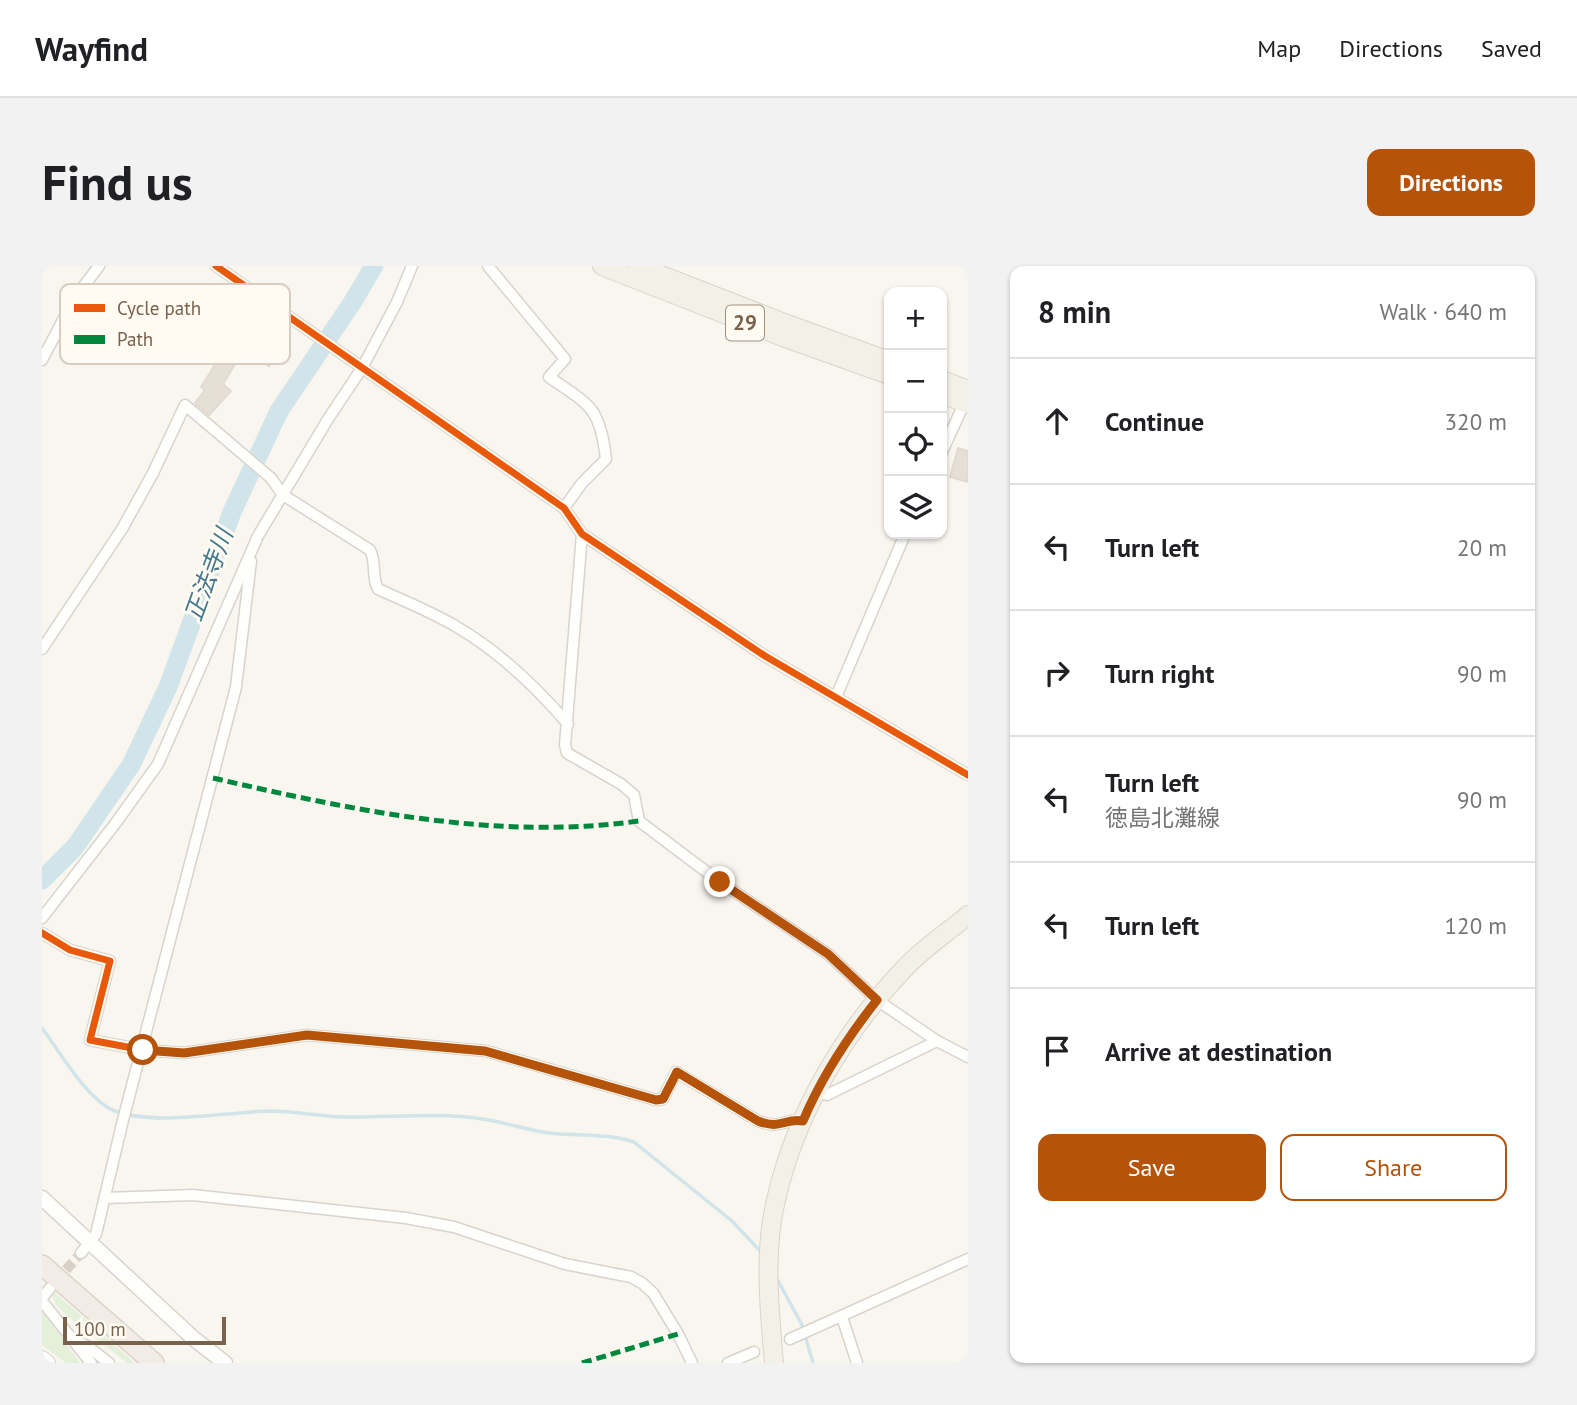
<!DOCTYPE html>
<meta charset="utf-8">
<style>
body{margin:0;font-family:"PT Sans","Noto Sans JP",sans-serif;background:#f2f2f2;color:#202124}
.controls{position:absolute;right:21px;top:21px;display:grid;overflow:hidden;border-radius:14px;box-shadow:0 2px 5px #0004}
.controls button{width:63px;height:63px;display:grid;place-items:center;padding:0;border:0;border-bottom:2px solid #e0e0e0;background:#fff;color:#202124;font:35px sans-serif}
.scale{position:absolute;left:21px;bottom:18px;width:163px;box-sizing:border-box;padding-left:7px;border:4px solid #79624c;border-top:0;font-size:19px;line-height:24px;white-space:nowrap;color:#79624c;-webkit-text-stroke:5px #fffbf2;paint-order:stroke}
.stop{position:absolute;width:21px;height:21px;margin:-16px;border:5px solid #b45309;border-radius:50%;background:#fff}
.stop.end{background:#b45309;border-color:#fff;box-shadow:0 2px 7px #0008}
.list{margin:0;padding:0;list-style:none}
h2{display:flex;justify-content:space-between;align-items:center;height:91px;margin:0;padding:0 28px;font-size:30px}
h2 small{font-size:23px;font-weight:400;color:#757577}
.list li{display:grid;grid-template-columns:46px 1fr auto;gap:21px;align-items:center;box-sizing:border-box;height:126px;padding:0 28px;border-top:2px solid #e0e0e0}
.list b{display:block;font-size:26px;white-space:nowrap}
.list p{margin:0;font-size:23px;white-space:nowrap;color:#757577}
.list em{font-size:23px;font-style:normal;color:#757577}
.actions{display:flex;gap:14px;padding:21px 28px}
.actions a{flex:1;padding:16px 0;border:2px solid #b45309;border-radius:14px;text-align:center;font-size:24px;color:#b45309}
.actions .main{background:#b45309;color:#fff}
.icon{flex:none;width:38px;height:38px;fill:none;stroke:currentColor;stroke-width:2;stroke-linecap:round;stroke-linejoin:round}
.map{position:relative;flex:none;width:926px;height:1097px;overflow:hidden;border-radius:14px}
header{display:flex;align-items:center;gap:42px;box-sizing:border-box;height:98px;padding:0 35px;background:#fff;border-bottom:2px solid #e0e0e0}
header strong{font-size:33px}
nav{display:flex;gap:38px;margin-inline-start:auto;font-size:24px}
.intro{display:flex;align-items:center;justify-content:space-between;box-sizing:border-box;height:168px;padding:0 42px}
h1{margin:0;font-size:49px}
.button{padding:18px 32px;border-radius:14px;background:#b45309;color:#fff;font-size:24px;font-weight:700}
main{display:flex;gap:42px;padding:0 42px}
aside{flex:1;background:#fff;border-radius:14px;box-shadow:0 2px 5px #0004}
.map>svg:first-child{display:block}
.green{fill:#e4f0da}
.lines{fill:none;stroke-linecap:round;stroke-linejoin:round}
.stream{stroke:#d0e4ea;stroke-width:3.5}
.river{stroke:#d0e4ea;stroke-width:19}
.building{fill:#e6dfd5;stroke:#e2dad0;stroke-width:2}
.minor-tunnel{stroke:#d9d1c6;stroke-width:10;stroke-dasharray:10 5;stroke-linecap:butt}
.minor-casing{stroke:#d8d3cd;stroke-width:13}
.tertiary-casing{stroke:#d8d3cd;stroke-width:17}
.secondary-casing{stroke:#d8d2c9;stroke-width:18}
.primary-casing{stroke:#dad3cb;stroke-width:20}
.motorway-casing{stroke:#dad3cb;stroke-width:22}
.minor{stroke:#fefefd;stroke-width:10}
.tertiary{stroke:#fefefd;stroke-width:14}
.secondary{stroke:#fefefd;stroke-width:16}
.primary{stroke:#f3f0e7;stroke-width:18}
.motorway{stroke:#f2ebe6;stroke-width:19}
.quiet{stroke:#00873e;stroke-width:5;stroke-dasharray:10 5;stroke-linecap:butt}
.cycleway-casing{stroke:#fffbf2;stroke-width:11}
.cycleway{stroke:#e8590c;stroke-width:7}
.route{stroke:#b45309;stroke-width:9}
.labels{text-anchor:middle;stroke-width:6;stroke-linejoin:round;paint-order:stroke}
.shield{fill:#fffbf2;stroke:#a1907e;stroke-width:2}
.shield-label{font-size:21px;font-weight:bold;fill:#79624c}
.water-label{font-size:24px;font-style:italic;fill:#45778d;stroke:#fffbf2}
.key{fill:#fffbf2;stroke:#d7cdc0;stroke-width:2}
.key-label{font-size:19px;fill:#79624c}
</style>
<header>
<strong>Wayfind</strong>
<nav><a>Map</a><a>Directions</a><a>Saved</a></nav>
</header>
<div class="intro"><h1>Find us</h1><a class="button">Directions</a></div>
<main>
<div class="map">
<svg width="926" height="1097" viewBox="0 0 926 1097">
<rect width="100%" height="100%" fill="#f9f6ef"/>
<g class="green">
<path d="M12,1026L93,1097H85L22,1047L13,1038L10,1029Z"/>
<path d="M0,1044L38,1097H24L0,1079Z"/>
</g>
<g class="lines">
<g class="stream">
<path d="M0,762C18,786 45,834 73,845C113,860 184,846 227,845C252,845 277,850 301,851C347,852 394,846 440,853C462,856 485,864 507,867C536,870 564,867 592,876L690,955L722,989"/>
<path d="M734,1011L760,1059L771,1097"/>
</g>
<path class="river" d="M0,614L33,581L89,499L126,421L190,246L237,145L310,37L332,0"/>
</g>
<g class="building">
<path d="M215,40L234,52L225,67L215,61L181,118L189,125L167,149L153,137L163,124L159,121L196,62L200,64Z"/>
<path d="M226,83L234,88L227,100L219,95Z"/>
<path d="M916,182L926,185V216L908,211Z"/>
</g>
<g class="lines">
<path class="minor-tunnel" d="M14,1015L39,987"/>
<defs>
<g id="minor">
<path d="M174,0L522,242L540,268L723,390L926,509"/>
<path d="M446,0L523,93L507,111C519,120 536,129 547,141C559,154 562,177 564,193L540,217L522,242"/>
<path d="M0,94L32,33L57,0"/>
<path d="M900,186L925,131"/>
<path d="M540,268L523,479L525,487L579,518L592,529L597,555L678,616L786,688L835,734L895,775L926,791"/>
<path d="M0,383L80,263L111,207L143,139L229,212L241,229L328,284C335,297 329,310 336,323C362,335 390,346 415,361C456,385 495,422 526,458"/>
<path d="M794,431L863,268"/>
<path d="M0,652L73,558L116,498L216,270L286,153L320,102L355,36L370,0"/>
<path d="M0,667L28,684L68,695L48,774L101,784L142,787L265,769L444,785L614,834L621,833L634,806L716,855C739,864 742,852 761,855"/>
<path d="M774,826L785,829L895,775"/>
<path d="M63,932L151,929L364,952L412,961L523,998L589,1011L600,1017L611,1027L636,1068L650,1097"/>
<path d="M39,987L54,968L81,854L194,421L209,295"/>
<path d="M0,1032L8,1022"/>
<path d="M0,1035L49,1097"/>
<path d="M800,1051L815,1097"/>
<path d="M748,1073L926,993"/>
<path d="M31,1074L45,1080L67,1097"/>
<path d="M686,1097L712,1086"/>
</g>
<path id="tertiary" d="M0,932L151,1072L183,1097"/>
<path id="secondary" d="M0,1093L5,1097"/>
<g id="primary">
<path d="M560,0L741,71L847,109"/>
<path d="M596,0L745,58L847,95"/>
<path d="M900,114L926,124"/>
<path d="M900,128L926,138"/>
<path d="M732,1097C728,1050 723,1001 730,954C746,861 797,771 861,704C880,683 905,667 926,649"/>
</g>
<path id="motorway" d="M0,999L112,1097"/>
</defs>
<use href="#minor" class="minor-casing"/>
<use href="#tertiary" class="tertiary-casing"/>
<use href="#secondary" class="secondary-casing"/>
<use href="#primary" class="primary-casing"/>
<use href="#motorway" class="motorway-casing"/>
<use href="#minor" class="minor"/>
<use href="#tertiary" class="tertiary"/>
<use href="#secondary" class="secondary"/>
<use href="#primary" class="primary"/>
<use href="#motorway" class="motorway"/>
<g class="quiet">
<path d="M171,512C309,544 455,575 597,555"/>
<path d="M540,1097L636,1068"/>
</g>
<defs>
<g id="cycleway">
<path d="M174,0L522,242L540,268L723,390L926,509"/>
<path d="M0,667L28,684L68,695L48,774L101,784L142,787L265,769L444,785L614,834L621,833L634,806L716,855C739,864 742,852 761,855"/>
</g>
</defs>
<use href="#cycleway" class="cycleway-casing"/>
<use href="#cycleway" class="cycleway"/>
</g>
<g class="lines">
<path class="route" d="M101,784L142,787L265,769L443,785L614,834L621,833L635,806L716,855C739,864 742,852 761,855C780,810 805,772 835,734L786,688L678,616"/>
</g>
<g class="labels">
<rect class="shield" x="684" y="39.5" width="38" height="35" rx="5"/>
<g class="shield-label">
<text x="703" y="64">29</text>
</g>
<g class="water-label">
<text transform="translate(167 309) rotate(-70)" y="8">正法寺川</text>
</g>
</g>
<rect x="18" y="18" width="230" height="80" rx="10" class="key"/>
<rect x="32" y="38" width="31" height="8" fill="#e8590c"/>
<rect x="32" y="69" width="31" height="9" fill="#00873e"/>
<g class="key-label">
<text x="75" y="49">Cycle path</text>
<text x="75" y="80">Path</text>
</g>
</svg>
<div class="controls">
<button>+</button>
<button>−</button>
<button><svg class="icon" aria-label="locate" viewBox="0 0 24 24"><circle cx="12" cy="12" r="6"/><path d="M12 2v4M12 18v4M2 12h4M18 12h4"/></svg></button>
<button><svg class="icon" aria-label="layers" viewBox="0 0 24 24"><path d="M12 4l9 5-9 5-9-5zM3 14l9 5 9-5"/></svg></button>
</div>
<div class="scale">100 m</div>
<div class="stop" style="left:101px;top:784px"></div>
<div class="stop end" style="left:678px;top:616px"></div>
</div>
<aside>
<h2>8 min<small>Walk · 640 m</small></h2>
<ul class="list">
<li><svg class="icon" aria-label="ahead" viewBox="0 0 24 24"><path d="M12 20V5M6 11l6-6 6 6"/></svg><div><b>Continue</b></div><em>320 m</em></li>
<li><svg class="icon" aria-label="left" viewBox="0 0 24 24"><path d="M17 20v-9H6M10 6l-5 5 5 5"/></svg><div><b>Turn left</b></div><em>20 m</em></li>
<li><svg class="icon" aria-label="right" viewBox="0 0 24 24"><path d="M7 20v-9h11M14 6l5 5-5 5"/></svg><div><b>Turn right</b></div><em>90 m</em></li>
<li><svg class="icon" aria-label="left" viewBox="0 0 24 24"><path d="M17 20v-9H6M10 6l-5 5 5 5"/></svg><div><b>Turn left</b><p>徳島北灘線</p></div><em>90 m</em></li>
<li><svg class="icon" aria-label="left" viewBox="0 0 24 24"><path d="M17 20v-9H6M10 6l-5 5 5 5"/></svg><div><b>Turn left</b></div><em>120 m</em></li>
<li><svg class="icon" aria-label="arrive" viewBox="0 0 24 24"><path d="M6 21V4h12l-3 4 3 4H6"/></svg><div><b>Arrive at destination</b></div></li>
</ul>
<div class="actions"><a class="main">Save</a><a>Share</a></div>
</aside>
</main>
